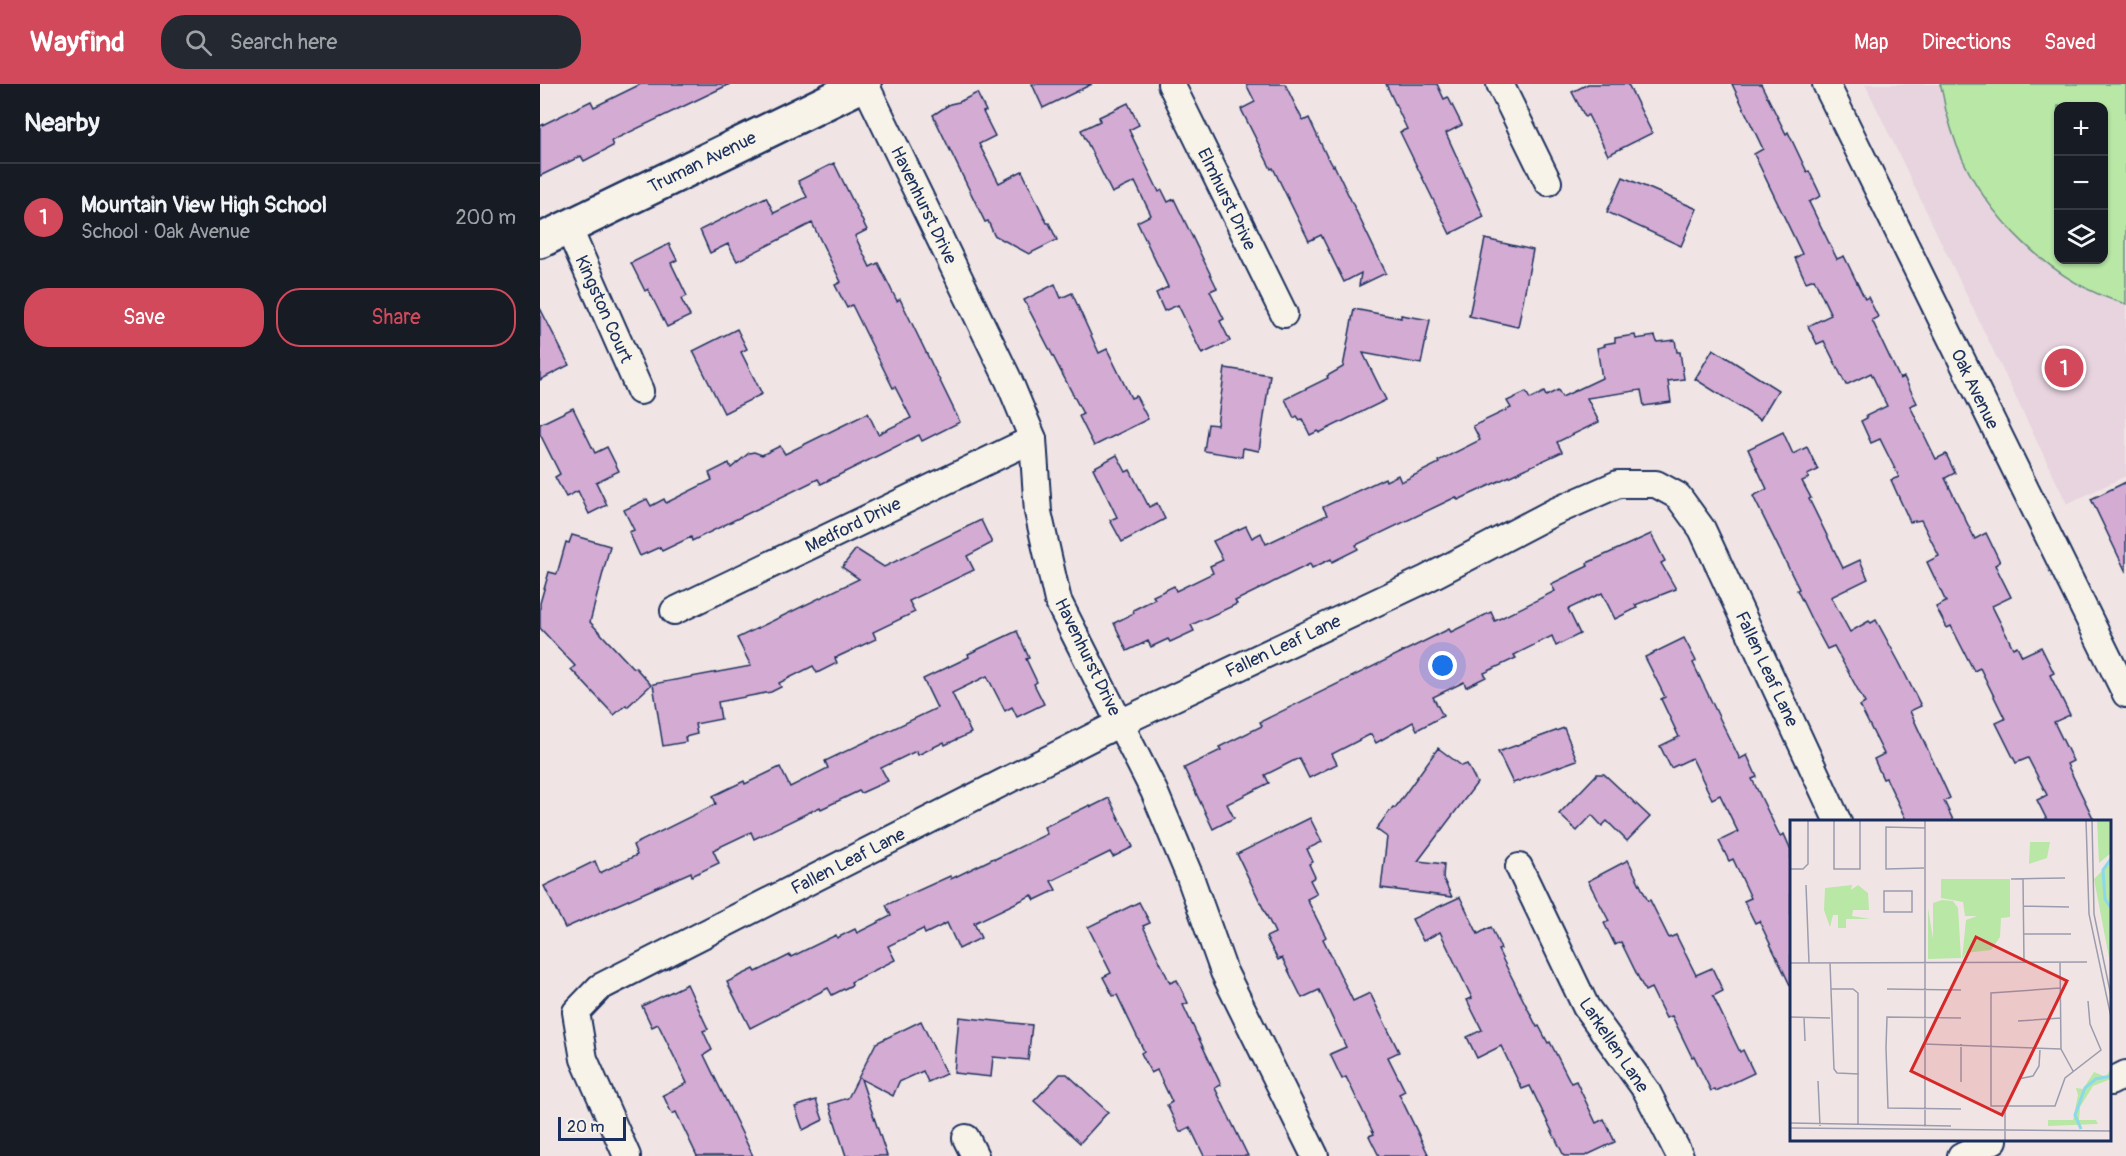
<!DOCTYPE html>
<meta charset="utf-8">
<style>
body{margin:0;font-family:Pangolin,sans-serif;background:#242831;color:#f1f3f6}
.controls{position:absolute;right:18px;top:18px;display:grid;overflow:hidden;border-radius:12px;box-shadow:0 2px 4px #0004}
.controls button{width:54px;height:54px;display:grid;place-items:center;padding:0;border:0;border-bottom:2px solid #363941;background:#171b24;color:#f1f3f6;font:30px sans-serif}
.scale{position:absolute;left:18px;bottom:15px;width:68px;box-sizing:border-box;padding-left:6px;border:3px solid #1b2f5e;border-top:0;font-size:16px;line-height:21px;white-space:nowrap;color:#1b2f5e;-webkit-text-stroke:4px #f7f3e8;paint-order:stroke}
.you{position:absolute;left:903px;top:582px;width:21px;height:21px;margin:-15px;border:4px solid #fff;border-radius:50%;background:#1a73e8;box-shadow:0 0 0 9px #1a73e833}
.badge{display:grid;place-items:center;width:39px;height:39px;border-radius:50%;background:#d1495b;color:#fff;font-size:20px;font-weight:700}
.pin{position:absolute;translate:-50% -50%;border:3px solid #fff;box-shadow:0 2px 6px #0006}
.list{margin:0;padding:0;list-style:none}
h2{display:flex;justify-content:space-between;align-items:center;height:78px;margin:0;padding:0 24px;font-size:26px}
h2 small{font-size:20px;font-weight:400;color:#9ea1a6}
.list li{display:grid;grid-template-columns:39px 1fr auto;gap:18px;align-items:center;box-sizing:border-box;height:108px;padding:0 24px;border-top:2px solid #363941}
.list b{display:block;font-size:22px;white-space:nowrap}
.list p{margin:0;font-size:20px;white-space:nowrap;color:#9ea1a6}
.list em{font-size:20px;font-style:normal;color:#9ea1a6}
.actions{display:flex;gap:12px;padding:18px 24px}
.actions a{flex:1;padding:14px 0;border:2px solid #d1495b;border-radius:24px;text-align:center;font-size:21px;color:#d1495b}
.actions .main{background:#d1495b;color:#fff}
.icon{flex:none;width:33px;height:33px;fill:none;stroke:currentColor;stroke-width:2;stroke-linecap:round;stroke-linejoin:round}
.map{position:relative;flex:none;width:1586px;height:1072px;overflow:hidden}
header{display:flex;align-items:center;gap:36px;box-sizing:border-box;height:84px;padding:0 30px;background:#d1495b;color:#fff}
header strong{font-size:28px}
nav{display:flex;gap:33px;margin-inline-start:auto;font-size:21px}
.search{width:420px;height:54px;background:#242831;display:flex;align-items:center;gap:15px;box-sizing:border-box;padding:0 21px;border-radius:24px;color:#9ea1a6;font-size:22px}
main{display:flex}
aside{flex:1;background:#171b24}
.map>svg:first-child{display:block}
.built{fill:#e7d4df;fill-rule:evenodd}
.green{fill:#b8e7a6;stroke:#6a8b82;stroke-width:1.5;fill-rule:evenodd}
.building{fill:#d3abd3;stroke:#1b2f5e;stroke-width:1.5}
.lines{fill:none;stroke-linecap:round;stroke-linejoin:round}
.street-casing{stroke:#1b2f5e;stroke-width:30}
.secondary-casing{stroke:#1b2f5e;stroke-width:38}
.street{stroke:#f7f3e8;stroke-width:26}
.secondary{stroke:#f7f3e8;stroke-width:33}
.labels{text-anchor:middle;stroke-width:4.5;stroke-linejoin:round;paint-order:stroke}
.street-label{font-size:18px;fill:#1b2f5e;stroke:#f7f3e8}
.inset-river{fill:none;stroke:#8bd9ea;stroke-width:3}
.inset-road{fill:none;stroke:#9b9cae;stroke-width:1.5}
.view{fill:#d62828;fill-opacity:0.15;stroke:#d62828;stroke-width:3}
.inset-edge{fill:none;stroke:#1b2f5e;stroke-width:3}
</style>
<header>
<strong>Wayfind</strong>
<div class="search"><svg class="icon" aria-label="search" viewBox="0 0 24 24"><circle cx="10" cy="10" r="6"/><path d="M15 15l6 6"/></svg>Search here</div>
<nav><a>Map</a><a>Directions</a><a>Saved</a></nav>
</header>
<main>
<aside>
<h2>Nearby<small></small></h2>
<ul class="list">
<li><span class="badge">1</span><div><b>Mountain View High School</b><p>School · Oak Avenue</p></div><em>200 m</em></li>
</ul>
<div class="actions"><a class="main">Save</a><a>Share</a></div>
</aside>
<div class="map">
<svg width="1586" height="1072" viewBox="0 0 1586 1072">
<rect width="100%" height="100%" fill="#f0e5e4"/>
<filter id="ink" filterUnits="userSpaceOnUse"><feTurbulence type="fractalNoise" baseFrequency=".0167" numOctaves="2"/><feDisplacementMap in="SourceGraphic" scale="12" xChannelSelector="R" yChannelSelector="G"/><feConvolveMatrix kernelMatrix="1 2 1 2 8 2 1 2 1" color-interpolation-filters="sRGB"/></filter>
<g filter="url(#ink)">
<path class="built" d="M1325,0H1586V392L1527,420ZM1518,22H1564V176H1518Z"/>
<path class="green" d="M1400,0H1586V220C1513,200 1444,131 1417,62C1413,51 1409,38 1406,27C1404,18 1403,9 1400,0ZM1518,22H1564V176H1518Z"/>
<g class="building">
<path d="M101,0H190L71,57L73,62L44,77L41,72L0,92V42L51,17L54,23Z"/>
<path d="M492,0H552L503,24Z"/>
<path d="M706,0H745L763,37L769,34L788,75H789L793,82L794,81L846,189L819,202L821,189L804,198L781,151L769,157L733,84L731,85L701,25L715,18Z"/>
<path d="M846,0H897L904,15L908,13L922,41L906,49L944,133L910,150L860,48L867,45Z"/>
<path d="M1048,0H1088L1112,49L1068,71L1048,31L1045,33L1032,8Z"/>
<path d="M1192,0H1221L1246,50L1248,48L1267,88L1269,87L1281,112L1269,118L1297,175L1304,172L1325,215L1328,213L1338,233L1332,236L1360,295L1364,293L1377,319L1370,322L1396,375L1406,370L1415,389L1405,394L1435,455L1446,449L1460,478L1455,481L1471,513L1452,522L1473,564L1477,562L1482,572L1501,563L1514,589L1510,591L1530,631L1514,638L1533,677L1527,680L1555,738H1508L1497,716L1507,711L1488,674L1476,679L1456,639L1465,635L1440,584L1434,587L1411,542L1407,544L1396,523L1406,518L1387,478L1399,472L1381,436L1370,438L1351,396L1359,393L1340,355L1331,359L1321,337L1327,334L1326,332L1347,322L1331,289L1306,301L1284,257L1277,260L1268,242L1291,231L1274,195L1266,198L1255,174L1262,170L1214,70L1223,65Z"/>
<path d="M437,9L446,27L443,28L455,52L439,60L459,99L482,87L507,139H509L517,156L489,170L454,151L448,137L445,138L393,31L410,20L419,18Z"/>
<path d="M588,19L599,41L589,46L619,108L622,106L628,118L634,115L677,204L670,207L684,235L680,237L690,257L662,270L638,221L624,227L616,209L628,203L597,138L611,131L595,98L572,109L541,46L560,37L559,33Z"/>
<path d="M294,79L327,146L315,152L330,183L338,179L357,217L360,215L420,338L382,357L379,351L281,400L278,395L152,457L151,453L122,467L120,463L100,472L89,448L94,446L84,426L107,415L111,422L124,415L126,419L172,396L169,389L189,379L191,384L209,369L214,368L222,371L240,362L245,370L328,329L338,350L371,334L355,303L353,304L312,221L307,224L295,201L301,198L272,139L197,177L188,160L170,169L160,146L226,113L234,129L267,113L258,97Z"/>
<path d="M1083,93L1157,125L1141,162L1067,128Z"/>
<path d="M945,155L993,166L978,243L929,232Z"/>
<path d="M129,160L137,176L131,179L147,212L141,215L150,232L127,243L108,205L105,207L91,179Z"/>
<path d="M515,200L521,214L532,209L559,269L567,265L591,314L596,312L608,335L554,362L539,332L543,330L484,216Z"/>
<path d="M0,224L29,281L0,296Z"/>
<path d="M814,225L861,234V231L890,236L881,280L823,269L846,316L779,349L778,347L770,351L762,335L760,336L757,332L754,334L745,315L788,294L787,292L803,283Z"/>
<path d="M197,245L207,265L201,268L222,310L184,329L153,267Z"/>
<path d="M1095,251L1096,255L1115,252L1117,258L1135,256L1137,268H1140L1144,295L1128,297L1131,318L1104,322L1101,306L1047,314L1059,338L1017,358L1022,368L918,416L916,413L816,461L818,465L792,478L791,475L772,484L770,480L695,517L697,520L651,541L654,547L630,558L628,555L611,563L608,557L587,567L574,539L594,529L593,526L615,515L613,512L634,502L636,507L673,489L670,482L683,476L673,457L706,442L712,454L721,449L726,460L787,431L783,423L845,394L846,397L858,391L861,398L899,379L898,377L940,356L933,342L971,324L967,317L986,308L990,315L1004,308L1006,312L1018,306L1022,313L1062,294L1057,264L1065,262L1064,260L1075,258V254Z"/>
<path d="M1173,265L1238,306L1220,336L1155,295Z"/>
<path d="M685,284L730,291L719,367L703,364L702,373L664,367L668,340L677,341Z"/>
<path d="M33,324L55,369L67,363L79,387L56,398L67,421L49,430L38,407L26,413L15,393L20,390L0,350V340Z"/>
<path d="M1243,348L1253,370L1267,363L1278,386L1267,391L1269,394L1262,397L1271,414L1269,415L1303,484L1320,476L1328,495L1291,513L1310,548L1329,537L1331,539L1336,536L1359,578L1381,622L1370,627L1410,714L1404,717L1414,738H1367L1346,694L1343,695L1334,675L1344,670L1320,622L1325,619L1294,562L1287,565L1273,539L1257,506L1259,505L1213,412L1227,405L1208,365Z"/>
<path d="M577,371L586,388L590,386L609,423L617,419L625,435L582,458L570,436L577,433L553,384Z"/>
<path d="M1586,398V488L1551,415Z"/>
<path d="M441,436L452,459L427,472L434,486L369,517L375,528L333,548L336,555L295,574L297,579L277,589L273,582L239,599L241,603L231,608L178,618L181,635L155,640L157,650L145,653L146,658L123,662L113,600L211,582L197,554L319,495L302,483L316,465L344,483Z"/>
<path d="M1111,450L1125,477L1121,479L1136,505L1095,521L1097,524L1075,535L1062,509L1028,525L1040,550L1016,562L1012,552L974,571L976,574L944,589L946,593L926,603L924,598L893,613L903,632L877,646L873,638L836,659L831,650L792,670L797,680L769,694L759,674L725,691L729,699L687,720L694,734L673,745L644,684L681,666L679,663L722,642L720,638L909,545L911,548L951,528L955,537L1015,507L1011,500L1048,482L1047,479Z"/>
<path d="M32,451L70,462L50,538L93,584L95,583L111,601L87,623L86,621L74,631L31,585L35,582L0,544V519L9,488L17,490L26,458L29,459Z"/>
<path d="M477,547L489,574L486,575L497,598L494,600L504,620L477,633L472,623L465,627L447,592L412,609L431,649L405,661L404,658L378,671L376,667L341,684L348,697L321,709L319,707L281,725L280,723L214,755L211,748L173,766L179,779L152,792L151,788L25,844L4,802L55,777L60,789L97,771L93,761L176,720L173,712L204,697L205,700L240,683L250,703L288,684L285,677L397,624L383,595L429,573L428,570Z"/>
<path d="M1144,554L1156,577L1153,579L1179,633L1200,675L1207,671L1217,693L1212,695L1240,752L1244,750L1251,766V903L1219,837L1215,839L1204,817L1211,814L1193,775L1189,777L1179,757L1198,748L1180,711L1172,715L1152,674L1131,684L1120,662L1139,653L1121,615L1125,613L1105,573Z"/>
<path d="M1024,644L1037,676L973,699L958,668Z"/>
<path d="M898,664L922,682L927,680L937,699L878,777L904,780L903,794L912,813L841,804L847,753L836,745L853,723L855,724Z"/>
<path d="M1057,690H1064L1110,733L1087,757L1067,737L1062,742L1052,731L1037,747L1019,730Z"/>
<path d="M569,714L593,763L573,773L570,768L511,797L516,806L495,816L492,811L434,839L441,854L419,865L407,839L385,850L383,845L348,862L355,876L311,898L312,901L292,911L288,904L210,944L187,898L214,885L216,888L250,871L251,873L296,851L297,854L315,845L317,849L351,832L346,821L410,792L411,795L454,774L455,775L507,750L504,743L550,721L551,723Z"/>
<path d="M770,734L782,758L767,765L773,778L769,780L775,793L770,796L777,810L767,815L786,853L783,855L813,917L830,909L859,968L848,973L865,1007L859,1010L889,1072H839L829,1052L834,1050L806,993L802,995L790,970L806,963L779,906L762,914L742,874L738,876L726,853L735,849L697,770Z"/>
<path d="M1088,776L1108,817L1110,816L1129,854L1136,851L1156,891L1172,884L1183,907L1173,912L1200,968L1203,966L1214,989L1176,1007L1175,1005L1171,1007L1154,972L1152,973L1132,932L1126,934L1111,904L1105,907L1081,858L1075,861L1064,839L1069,837L1048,797Z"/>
<path d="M920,813L938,850L951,843L961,865L958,866L997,943L999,942L1008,959L1010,958L1031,999L1036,997L1056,1039L1064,1035L1075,1058L1045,1072H1024L990,1002L982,1005L961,962L937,974L927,953L942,946L927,916L932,914L900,848L883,857L872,835Z"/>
<path d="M599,818L610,839L603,842L630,899L637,896L648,919L643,921L681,1001L675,1004L708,1072H664L650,1043L640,1048L627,1021L632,1018L617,986L611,989L601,969L604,967L577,911L573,912L563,893L571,889L548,843Z"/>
<path d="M147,900L168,945L163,947L172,966L164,971L213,1072H157L136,1028L132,1030L123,1011L147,999L118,940L112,943L102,922Z"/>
<path d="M419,933L492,941L488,976L453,973L451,993L414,989Z"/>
<path d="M381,937L406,990L388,998L383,987L359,998L353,1012L321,995L347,1072H306L289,1020L308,1014L336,959Z"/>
<path d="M520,990H527L568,1028L540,1059L494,1017Z"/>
<path d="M276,1016L283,1036L263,1046L255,1023Z"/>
</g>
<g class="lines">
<defs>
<g id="street">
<path d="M325,0L469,297L493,355L498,428L518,517L614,707L650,793L684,888L775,1072"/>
<path d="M631,0L744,230"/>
<path d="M960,0L1008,98"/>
<path d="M1286,0L1586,610"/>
<path d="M28,143L100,307"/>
<path d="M134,527L493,355"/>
<path d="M979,783L1046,923L1106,1006L1140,1072"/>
<path d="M1570,998L1586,990"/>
<path d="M426,1054L435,1072"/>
<path d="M87,1072L44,975L36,928L60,903L580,639L886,495L1014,428L1078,400H1116L1138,412L1162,445L1298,738"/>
<path d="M1421,1072L1454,1056"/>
</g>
<path id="secondary" d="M0,157L324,0"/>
</defs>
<use href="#street" class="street-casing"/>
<use href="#secondary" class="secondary-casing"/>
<use href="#street" class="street"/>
<use href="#secondary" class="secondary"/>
</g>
</g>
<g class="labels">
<g class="street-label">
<text transform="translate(162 78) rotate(-26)" y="6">Truman Avenue</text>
<text transform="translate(687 115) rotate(64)" y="6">Elmhurst Drive</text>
<text transform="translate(384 121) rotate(64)" y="6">Havenhurst Drive</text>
<text transform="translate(64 225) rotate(66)" y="6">Kingston Court</text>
<text transform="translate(1435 305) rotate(64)" y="6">Oak Avenue</text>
<text transform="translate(313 441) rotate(-26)" y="6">Medford Drive</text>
<text transform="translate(743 562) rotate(-25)" y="6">Fallen Leaf Lane</text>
<text transform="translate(548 573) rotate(64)" y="6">Havenhurst Drive</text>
<text transform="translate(1227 585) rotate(65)" y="6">Fallen Leaf Lane</text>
<text transform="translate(308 777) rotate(-27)" y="6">Fallen Leaf Lane</text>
<text transform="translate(1074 961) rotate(56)" y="6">Larkellen Lane</text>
</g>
</g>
<g transform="translate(1250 736)">
<rect width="321" height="321" fill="#f0e5e4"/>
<path d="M307,0H321V33L309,43ZM240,22H260L257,38L239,44ZM321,42L319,69L321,148L304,59ZM151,59H220V97L211,98L210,117L201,130L176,133L172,139L176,100L187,96H175L173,82L151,78ZM62,65L61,70L68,65L78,73L79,90H63L62,96L80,99H56V108H48V95H43L40,107L34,90L35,68ZM152,80L163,81L168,88L171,138L138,139V88L143,119V83ZM321,248V259L303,266L290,287L289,300H306L308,304L258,306V300H283L288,275L286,268L293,269L304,252L316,257Z" fill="#b8e7a6"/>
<path class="inset-river" d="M321,39L313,50L315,79L321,88M291,309L285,295L295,268L306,259L321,256"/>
<path class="inset-road" d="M44,0V49H70V0M296,0L299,94L321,197M302,0L304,94L321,176M134,48L96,49V7L135,8M0,49H13L18,44V0M221,59L275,58M233,59L234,142M16,65L19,143M94,71H122V92H94ZM234,86L279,87M234,114H281M270,142L271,229L283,251M0,143L297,142M40,143L44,249L47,253L69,254M270,168L201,173V286H265L275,258L311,230L300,204L298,181M41,169H63L68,173V305M97,169L171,170M0,197L40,198M14,197L15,221M228,201L271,198M134,224L271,229M228,259L243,256L249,246L250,230M28,261L30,306M171,262V224M215,288V321M171,289L98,288L96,228L97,197L171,198M0,303L161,306M135,307V0M0,308L321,311"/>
<path class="view" d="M186,117L277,161L212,295L121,251Z"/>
<rect width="321" height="321" class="inset-edge"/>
</g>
</svg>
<div class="controls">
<button>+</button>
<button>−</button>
<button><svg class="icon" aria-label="layers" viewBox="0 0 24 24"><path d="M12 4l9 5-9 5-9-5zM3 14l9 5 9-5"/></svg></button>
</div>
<div class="scale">20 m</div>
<div class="you"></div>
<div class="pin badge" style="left:1524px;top:284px">1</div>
</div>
</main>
